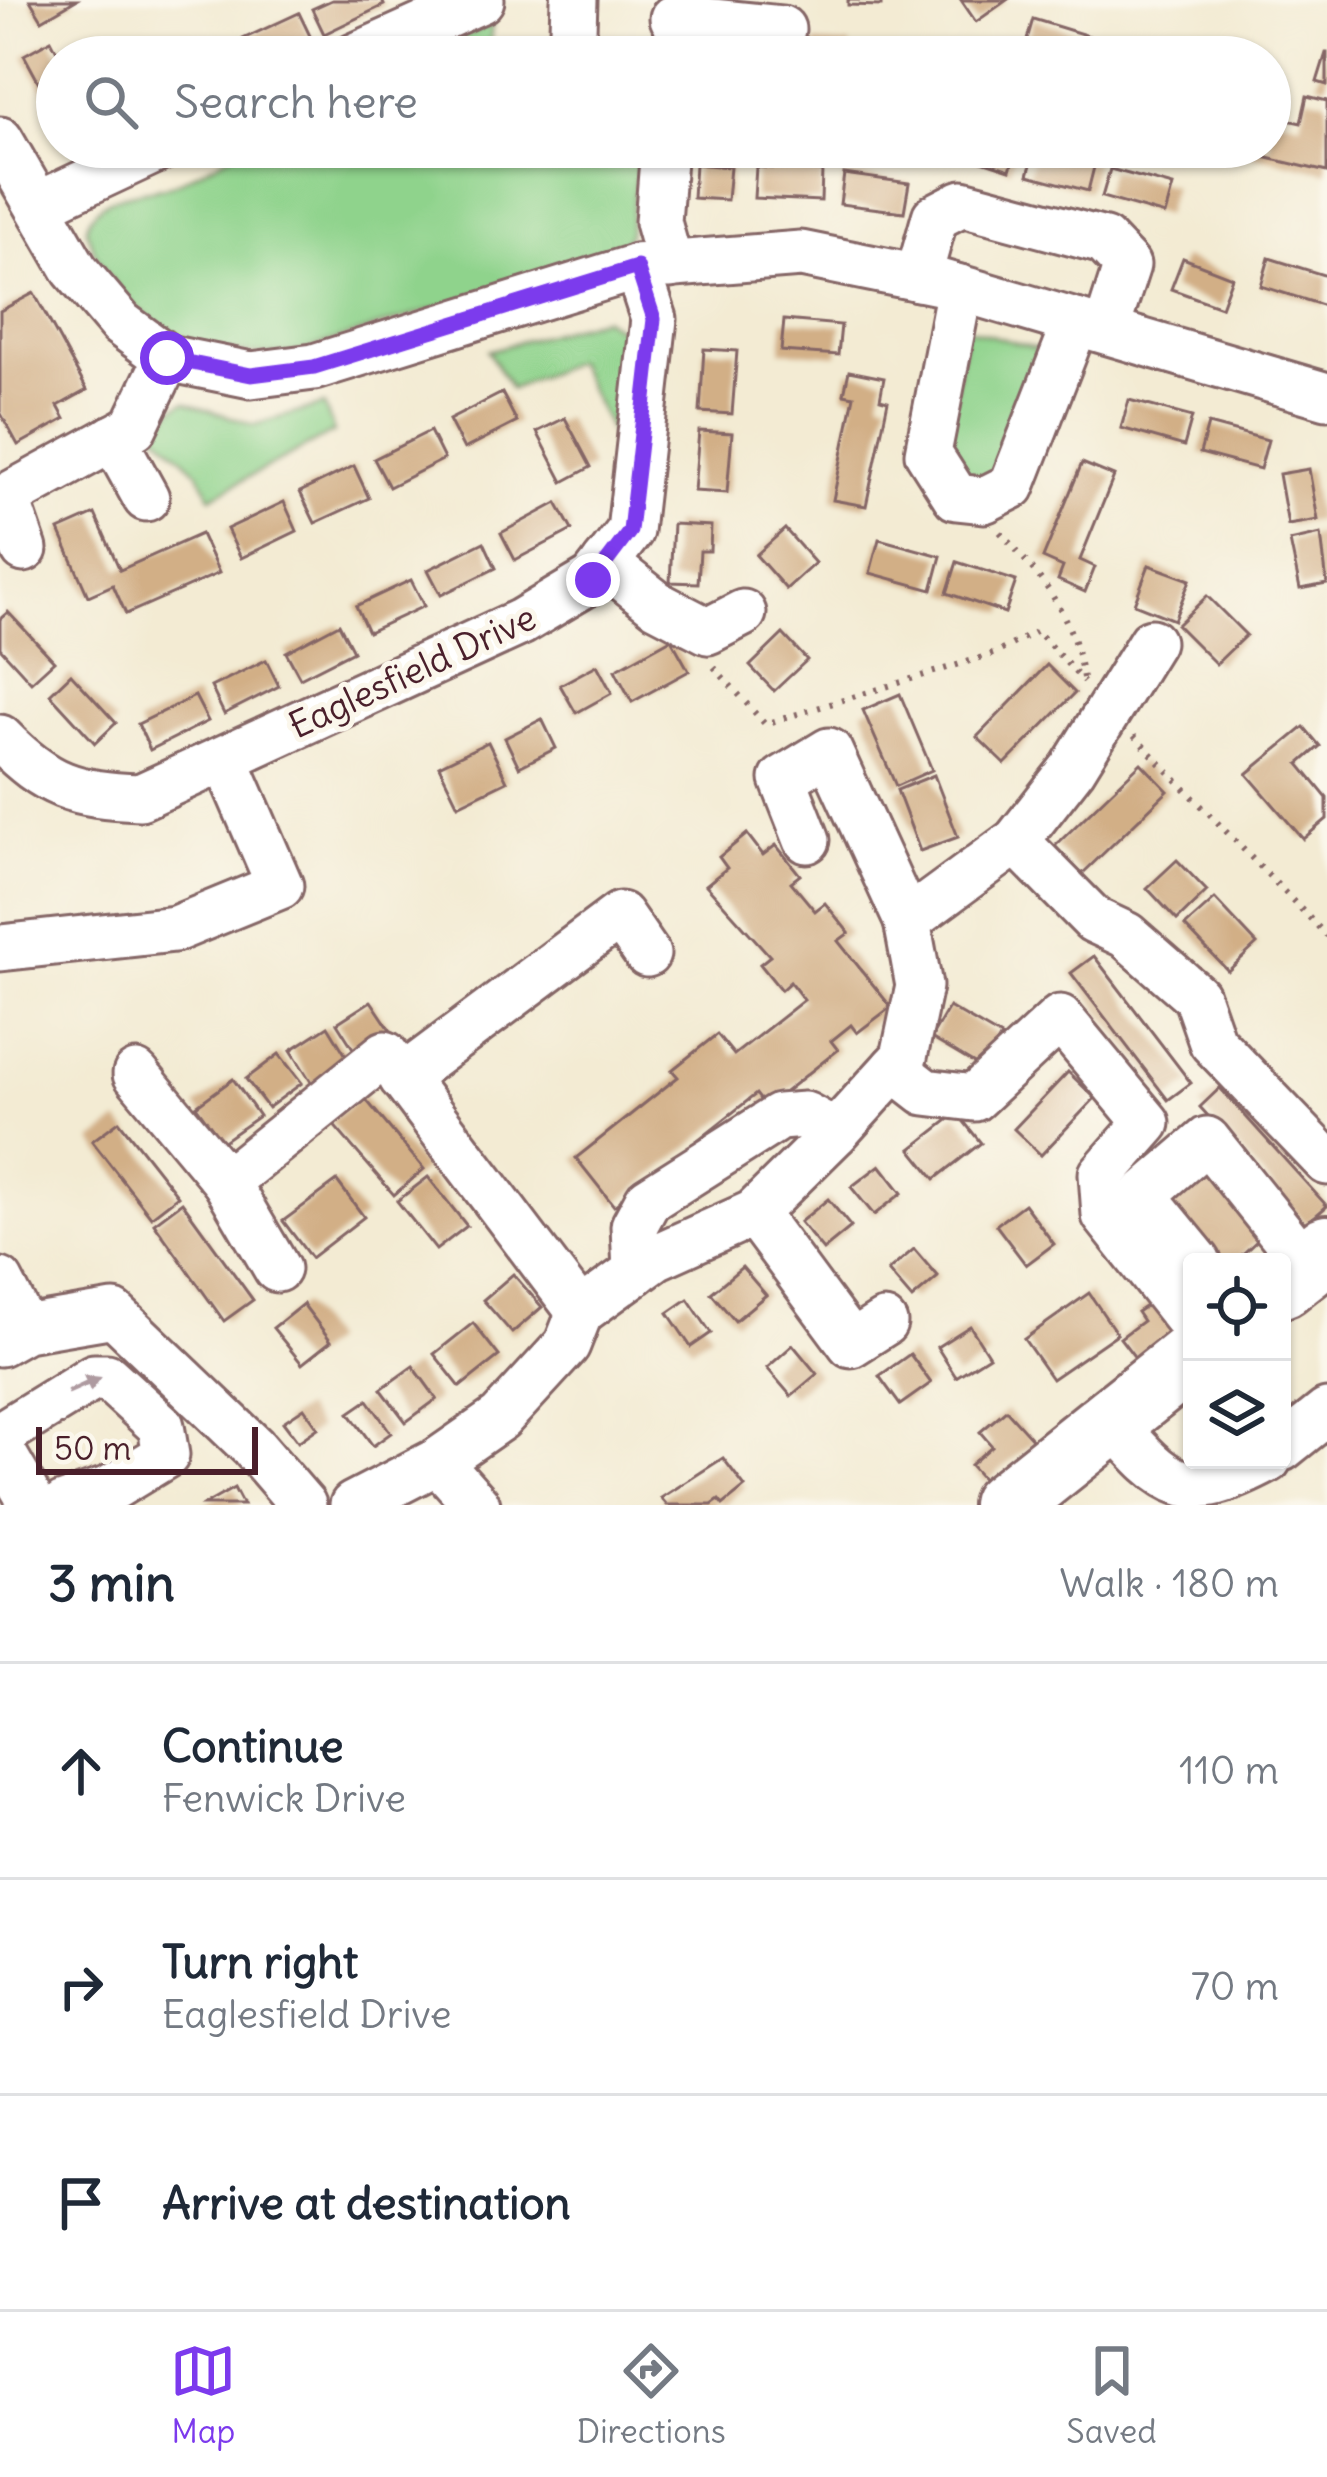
<!DOCTYPE html>
<meta charset="utf-8">
<style>
body{margin:0;font-family:Delius,sans-serif;background:#f2f2f3;color:#1f2937}
.controls{position:absolute;right:36px;bottom:36px;display:grid;overflow:hidden;border-radius:12px;box-shadow:0 3px 9px #0004}
.controls button{width:108px;height:108px;display:grid;place-items:center;padding:0;border:0;border-bottom:3px solid #e0e1e3;background:#fff;color:#1f2937;font:60px sans-serif}
.scale{position:absolute;left:36px;bottom:30px;width:222px;box-sizing:border-box;padding-left:12px;border:6px solid #4a1f2b;border-top:0;font-size:33px;line-height:42px;white-space:nowrap;color:#4a1f2b;-webkit-text-stroke:9px #fbf7ec;paint-order:stroke}
.stop{position:absolute;width:36px;height:36px;margin:-27px;border:9px solid #7c3aed;border-radius:50%;background:#fff}
.stop.end{background:#7c3aed;border-color:#fff;box-shadow:0 3px 12px #0008}
.list{margin:0;padding:0;list-style:none}
h2{display:flex;justify-content:space-between;align-items:center;height:156px;margin:0;padding:0 48px;font-size:51px}
h2 small{font-size:39px;font-weight:400;color:#747a83}
.list li{display:grid;grid-template-columns:78px 1fr auto;gap:36px;align-items:center;box-sizing:border-box;height:216px;padding:0 48px;border-top:3px solid #e0e1e3}
.list b{display:block;font-size:45px;white-space:nowrap}
.list p{margin:0;font-size:39px;white-space:nowrap;color:#747a83}
.list em{font-size:39px;font-style:normal;color:#747a83}
.icon{flex:none;width:66px;height:66px;fill:none;stroke:currentColor;stroke-width:2;stroke-linecap:round;stroke-linejoin:round}
.map{position:relative;flex:none;width:1327px;height:1505px;overflow:hidden}
.search{position:absolute;background:#fff;box-shadow:0 3px 9px #0004;left:36px;right:36px;top:36px;height:132px;display:flex;align-items:center;gap:30px;box-sizing:border-box;padding:0 42px;border-radius:66px;color:#747a83;font-size:45px}
.sheet{height:804px;background:#fff}
nav{display:flex;justify-content:space-around;align-items:center;box-sizing:border-box;height:168px;border-top:3px solid #e0e1e3;background:#fff;font-size:33px;color:#747a83}
nav a{display:grid;justify-items:center;gap:6px}
nav .on{color:#7c3aed}
.map>svg:first-child{display:block}
.green{fill:#8fd38c;stroke:#6c795c;stroke-width:3}
.building{fill:#d2af86}
.lines{fill:none;stroke-linecap:round;stroke-linejoin:round}
.minor-casing{stroke:#856666;stroke-width:51}
.highway-casing{stroke:#856666;stroke-width:72}
.path{stroke:#856666;stroke-width:6;stroke-dasharray:3 9;stroke-linecap:butt}
.minor{stroke:#fff;stroke-width:45}
.highway{stroke:#fff;stroke-width:66}
.oneway{fill:#ae9aa0}
.route{stroke:#7c3aed;stroke-width:15}
.labels{text-anchor:middle;stroke-width:10;stroke-linejoin:round;paint-order:stroke}
.street-label{font-size:36px;fill:#4a1f2b;stroke:#fbf7ec}
</style>
<div class="map">
<svg width="1327" height="1505" viewBox="0 0 1327 1505">
<rect width="100%" height="100%" fill="#fbf7ec"/>
<filter id="ink" filterUnits="userSpaceOnUse"><feTurbulence type="fractalNoise" baseFrequency=".00833" numOctaves="2"/><feDisplacementMap in="SourceGraphic" scale="24" xChannelSelector="R" yChannelSelector="G"/><feConvolveMatrix kernelMatrix="1 2 1 2 8 2 1 2 1" color-interpolation-filters="sRGB"/></filter>
<filter id="wash" filterUnits="userSpaceOnUse"><feTurbulence type="fractalNoise" baseFrequency=".004" numOctaves="4" result="noise"/><feDisplacementMap in="SourceGraphic" scale="48" xChannelSelector="R" yChannelSelector="G"/><feGaussianBlur stdDeviation="2.7" result="paint"/><feColorMatrix in="noise" values="0 0 0 0 0 0 0 0 0 0 0 0 0 0 0 0 0 1.4 0 .05"/><feComposite in="paint" operator="in"/></filter>
<g filter="url(#wash)">
<rect width="100%" height="100%" fill="#f3ebd3"/>
<g class="green">
<path d="M492,24L488,57H436L449,51L453,41Z"/>
<path d="M245,147H640L629,234L619,250L299,352C210,366 113,320 86,229C94,196 129,194 156,189C184,184 219,159 245,147Z"/>
<path d="M603,318L622,331L627,345L616,442L575,361L511,389L488,351Z"/>
<path d="M966,328L1054,354L988,486L942,469Z"/>
<path d="M185,402L254,425L324,405L334,432L211,497L198,472L156,432L173,408Z"/>
</g>
<g id="blocks">
<g class="building">
<path d="M30,0H76L42,20Z"/>
<path d="M332,0H382L384,5L324,34L312,9Z"/>
<path d="M848,0H881V6L848,5Z"/>
<path d="M961,0H1007L976,22Z"/>
<path d="M299,13L312,40L275,57H252L243,39Z"/>
<path d="M1033,19L1089,36L1083,57H1049L1024,50Z"/>
<path d="M1105,38L1154,56V57H1098Z"/>
<path d="M51,40L60,57L57,102L51,105L24,55Z"/>
<path d="M814,43L850,45L849,57H813Z"/>
<path d="M226,44L232,57H198Z"/>
<path d="M712,45L757,49L756,57H711Z"/>
<path d="M1326,53H1327V85L1317,82Z"/>
<path d="M1307,96L1327,101V172L1229,149L1270,147V116L1301,123Z"/>
<path d="M939,147H1017L1010,170Z"/>
<path d="M1036,147L1095,163L1088,191L1028,175Z"/>
<path d="M695,164L730,167L727,200L693,198Z"/>
<path d="M756,167L822,171L821,201L754,198Z"/>
<path d="M1110,169L1173,186L1165,215L1102,197Z"/>
<path d="M844,174L909,183L904,212L840,204Z"/>
<path d="M1183,258L1232,277L1221,307L1171,289Z"/>
<path d="M1269,258L1327,276L1325,306L1261,286Z"/>
<path d="M34,293L87,390L58,406L65,419L18,445L0,412V311Z"/>
<path d="M784,320L841,325L838,355L781,351Z"/>
<path d="M704,349L737,351L732,414L700,412Z"/>
<path d="M849,371L884,378L880,399L888,401L866,506L833,500L854,396L844,394Z"/>
<path d="M502,393L517,422L464,449L449,420Z"/>
<path d="M1129,400L1192,417L1184,446L1121,428Z"/>
<path d="M565,418L591,467L563,482L537,432Z"/>
<path d="M1208,424L1268,440L1260,469L1200,453Z"/>
<path d="M430,431L444,459L389,487L374,459Z"/>
<path d="M699,431L732,433L727,493L694,491Z"/>
<path d="M1082,463L1114,476L1080,560L1095,567L1085,592L1058,580L1063,567L1043,558Z"/>
<path d="M354,466L369,498L315,523L300,492Z"/>
<path d="M1309,469L1318,520L1288,525L1279,474Z"/>
<path d="M284,502L297,531L241,558L227,529Z"/>
<path d="M557,503L572,530L515,560L501,533Z"/>
<path d="M95,514L120,570L201,534L219,573L126,614L113,585L88,596L59,530Z"/>
<path d="M673,524L711,526L710,551H700L698,583L670,582Z"/>
<path d="M785,529L815,563L786,589L756,555Z"/>
<path d="M1321,534L1327,584L1300,589L1290,541Z"/>
<path d="M879,539L941,556L932,590L870,573Z"/>
<path d="M484,542L496,568L441,595L428,570Z"/>
<path d="M957,562L1016,581L1005,613L947,593Z"/>
<path d="M1149,565L1190,580L1174,620L1134,604Z"/>
<path d="M411,580L424,606L368,632L356,606Z"/>
<path d="M1207,596L1246,635L1216,664L1177,625Z"/>
<path d="M8,612L54,661L31,682L0,648V619Z"/>
<path d="M339,624L353,651L300,678L286,652Z"/>
<path d="M783,634L807,660L774,691L750,666Z"/>
<path d="M671,639L689,671L632,702L615,670Z"/>
<path d="M266,660L279,686L224,714L211,687Z"/>
<path d="M597,665L612,693L576,713L560,685Z"/>
<path d="M1047,665L1075,693L1005,764L977,737Z"/>
<path d="M71,674L116,723L95,743L50,694Z"/>
<path d="M900,694L932,770L896,786L863,710Z"/>
<path d="M195,696L208,721L150,750L138,724Z"/>
<path d="M542,719L556,748L519,767L505,738Z"/>
<path d="M1304,727L1320,746L1299,764L1327,798V819L1303,839L1247,774Z"/>
<path d="M488,742L507,781L458,805L439,766Z"/>
<path d="M1141,763L1168,791L1082,874L1055,846Z"/>
<path d="M934,775L958,837L920,851L897,790Z"/>
<path d="M747,834L763,855L776,845L800,875L791,882L815,911L825,903L849,933L838,941L891,1007L857,1033L851,1025L831,1041L838,1050L766,1107L756,1094L614,1206L576,1158L678,1077L672,1070L717,1034L734,1055L804,1000L790,982L781,990L760,964L770,956L706,885L727,868L719,857Z"/>
<path d="M1177,860L1207,891L1177,920L1147,888Z"/>
<path d="M1215,899L1257,944L1228,971L1185,926Z"/>
<path d="M1094,956L1191,1083L1168,1100L1071,973Z"/>
<path d="M371,1001L391,1031L356,1053L337,1023Z"/>
<path d="M949,1007L1001,1037L983,1069L931,1038Z"/>
<path d="M328,1026L350,1062L313,1085L291,1050Z"/>
<path d="M279,1054L302,1083L268,1108L246,1079Z"/>
<path d="M1068,1072L1095,1098L1041,1155L1014,1129Z"/>
<path d="M233,1079L259,1116L222,1142L196,1106Z"/>
<path d="M1220,1088L1327,1206L1306,1224L1200,1107Z"/>
<path d="M362,1095L424,1169L394,1195L331,1122Z"/>
<path d="M957,1113L981,1143L935,1179L911,1149Z"/>
<path d="M119,1121L178,1196L151,1217L92,1141Z"/>
<path d="M880,1165L902,1193L874,1215L851,1187Z"/>
<path d="M1196,1165L1262,1236L1234,1262H1221L1161,1197Z"/>
<path d="M428,1177L467,1226L436,1250L397,1201Z"/>
<path d="M337,1181L364,1217L311,1258L283,1221Z"/>
<path d="M828,1199L851,1227L823,1250L800,1222Z"/>
<path d="M182,1202L253,1300L224,1321L154,1223Z"/>
<path d="M1024,1204L1054,1244L1026,1265L996,1225Z"/>
<path d="M914,1249L938,1277L912,1299L888,1271Z"/>
<path d="M742,1267L766,1295L735,1321L711,1293Z"/>
<path d="M513,1274L542,1307L512,1333L483,1300Z"/>
<path d="M1089,1293L1117,1334L1052,1379L1024,1339Z"/>
<path d="M688,1299L711,1333L691,1347L668,1313Z"/>
<path d="M1155,1300L1176,1330L1136,1359L1120,1338L1143,1321L1137,1312Z"/>
<path d="M303,1304L331,1341L302,1364L273,1328Z"/>
<path d="M473,1323L499,1356L460,1387L434,1354Z"/>
<path d="M970,1326L989,1356L956,1377L937,1347Z"/>
<path d="M793,1345L817,1374L791,1396L767,1368Z"/>
<path d="M910,1354L931,1383L900,1405L879,1376Z"/>
<path d="M413,1366L437,1399L406,1422L381,1389Z"/>
<path d="M368,1400L391,1433L373,1446L349,1413Z"/>
<path d="M304,1408L318,1428L298,1442L283,1422Z"/>
<path d="M1006,1410L1034,1441L986,1483L970,1465L992,1446L980,1432Z"/>
<path d="M723,1458L745,1487L723,1505L719,1500L712,1505H667L661,1498Z"/>
<path d="M234,1488L243,1505H204Z"/>
</g>
</g>
</g>
<g filter="url(#ink)">
<use href="#blocks" fill-opacity="0" stroke="#856666" stroke-width="3"/>
<g class="lines">
<defs>
<g id="minor">
<path d="M673,18L782,29"/>
<path d="M573,30L574,0"/>
<path d="M354,57L481,0"/>
<path d="M0,140L75,270L121,324L167,358L251,375L314,367L637,267L801,254L939,282L1327,396"/>
<path d="M664,147L658,222L670,265"/>
<path d="M38,205L162,147"/>
<path d="M918,278L935,217L962,203L1104,241L1127,265L1106,330"/>
<path d="M960,288L928,453L956,497L984,500L1012,486L1076,322"/>
<path d="M113,438L146,498"/>
<path d="M24,549L6,497L134,427L167,358"/>
<path d="M605,563L658,605L708,631L743,613"/>
<path d="M0,738C48,787 74,794 140,797L521,622L593,579L630,531L654,319L637,267"/>
<path d="M807,840L783,779L829,751L907,921"/>
<path d="M1016,841L1094,920L1126,935L1196,996L1212,1042L1327,1162"/>
<path d="M0,948L175,929L280,886L225,759"/>
<path d="M894,1068L925,1092L974,1098L1060,1018L1147,1123L1102,1174L1105,1215L1192,1325"/>
<path d="M136,1074L226,1182"/>
<path d="M402,1078L620,915L647,954"/>
<path d="M754,1213L851,1344L884,1323"/>
<path d="M1198,1262L1143,1195L1207,1140L1307,1265"/>
<path d="M277,1269L226,1182L385,1054L580,1312"/>
<path d="M636,1272L634,1226L648,1200L779,1117L805,1115L836,1132"/>
<path d="M0,1281L25,1329"/>
<path d="M0,1343L25,1329L114,1314L253,1447L303,1505"/>
<path d="M1111,1421C1169,1486 1184,1505 1268,1460"/>
<path d="M0,1435L94,1377H107L161,1426L166,1455L110,1489L64,1505"/>
<path d="M0,1448L33,1505"/>
<path d="M1282,1448L1327,1412"/>
<path d="M438,1461L477,1505"/>
<path d="M353,1505L438,1461L500,1418L567,1345L580,1312L656,1257L754,1213L836,1132L904,1057L919,986L907,921L1016,841L1073,768L1151,642"/>
</g>
<g id="highway">
<path d="M1282,1284L1327,1249"/>
<path d="M1005,1505L1192,1356"/>
</g>
</defs>
<use href="#minor" class="minor-casing"/>
<use href="#highway" class="highway-casing"/>
<g class="path">
<path d="M1000,532C1045,582 1071,610 1083,678"/>
<path d="M714,667L765,724L996,653L1037,631L1084,682"/>
<path d="M1134,736L1327,936"/>
</g>
<use href="#minor" class="minor"/>
<use href="#highway" class="highway"/>
</g>
<defs><path id="oneway-solid" d="M-6-.8H1V-3.2L6.5 0L1 3.2V.8H-6Z" transform="scale(3)"/></defs>
<use class="oneway" href="#oneway-solid" transform="translate(84 1385) rotate(-24)"/>
</g>
<g class="lines" filter="url(#ink)">
<path class="route" d="M167,358L251,375L314,367L637,267L654,319L630,531L593,580"/>
</g>
<g class="labels">
<g class="street-label">
<text transform="translate(412 671) rotate(-25)" y="13">Eaglesfield Drive</text>
</g>
</g>
</svg>
<div class="controls">
<button><svg class="icon" aria-label="locate" viewBox="0 0 24 24"><circle cx="12" cy="12" r="6"/><path d="M12 2v4M12 18v4M2 12h4M18 12h4"/></svg></button>
<button><svg class="icon" aria-label="layers" viewBox="0 0 24 24"><path d="M12 4l9 5-9 5-9-5zM3 14l9 5 9-5"/></svg></button>
</div>
<div class="scale">50 m</div>
<div class="stop" style="left:167px;top:358px"></div>
<div class="stop end" style="left:593px;top:580px"></div>
<div class="search"><svg class="icon" aria-label="search" viewBox="0 0 24 24"><circle cx="10" cy="10" r="6"/><path d="M15 15l6 6"/></svg>Search here</div>
</div>
<section class="sheet">
<h2>3 min<small>Walk · 180 m</small></h2>
<ul class="list">
<li><svg class="icon" aria-label="ahead" viewBox="0 0 24 24"><path d="M12 20V5M6 11l6-6 6 6"/></svg><div><b>Continue</b><p>Fenwick Drive</p></div><em>110 m</em></li>
<li><svg class="icon" aria-label="right" viewBox="0 0 24 24"><path d="M7 20v-9h11M14 6l5 5-5 5"/></svg><div><b>Turn right</b><p>Eaglesfield Drive</p></div><em>70 m</em></li>
<li><svg class="icon" aria-label="arrive" viewBox="0 0 24 24"><path d="M6 21V4h12l-3 4 3 4H6"/></svg><div><b>Arrive at destination</b></div></li>
</ul>
</section>
<nav>
<a class="on"><svg class="icon" aria-label="map" viewBox="0 0 24 24"><path d="M3 6l6-2 6 2 6-2v14l-6 2-6-2-6 2zM9 4v14M15 6v14"/></svg>Map</a>
<a><svg class="icon" aria-label="directions" viewBox="0 0 24 24"><path d="M12 3l9 9-9 9-9-9zM9 14v-3h6M13 9l2 2-2 2"/></svg>Directions</a>
<a><svg class="icon" aria-label="saved" viewBox="0 0 24 24"><path d="M7 4h10v16l-5-4-5 4z"/></svg>Saved</a>
</nav>
